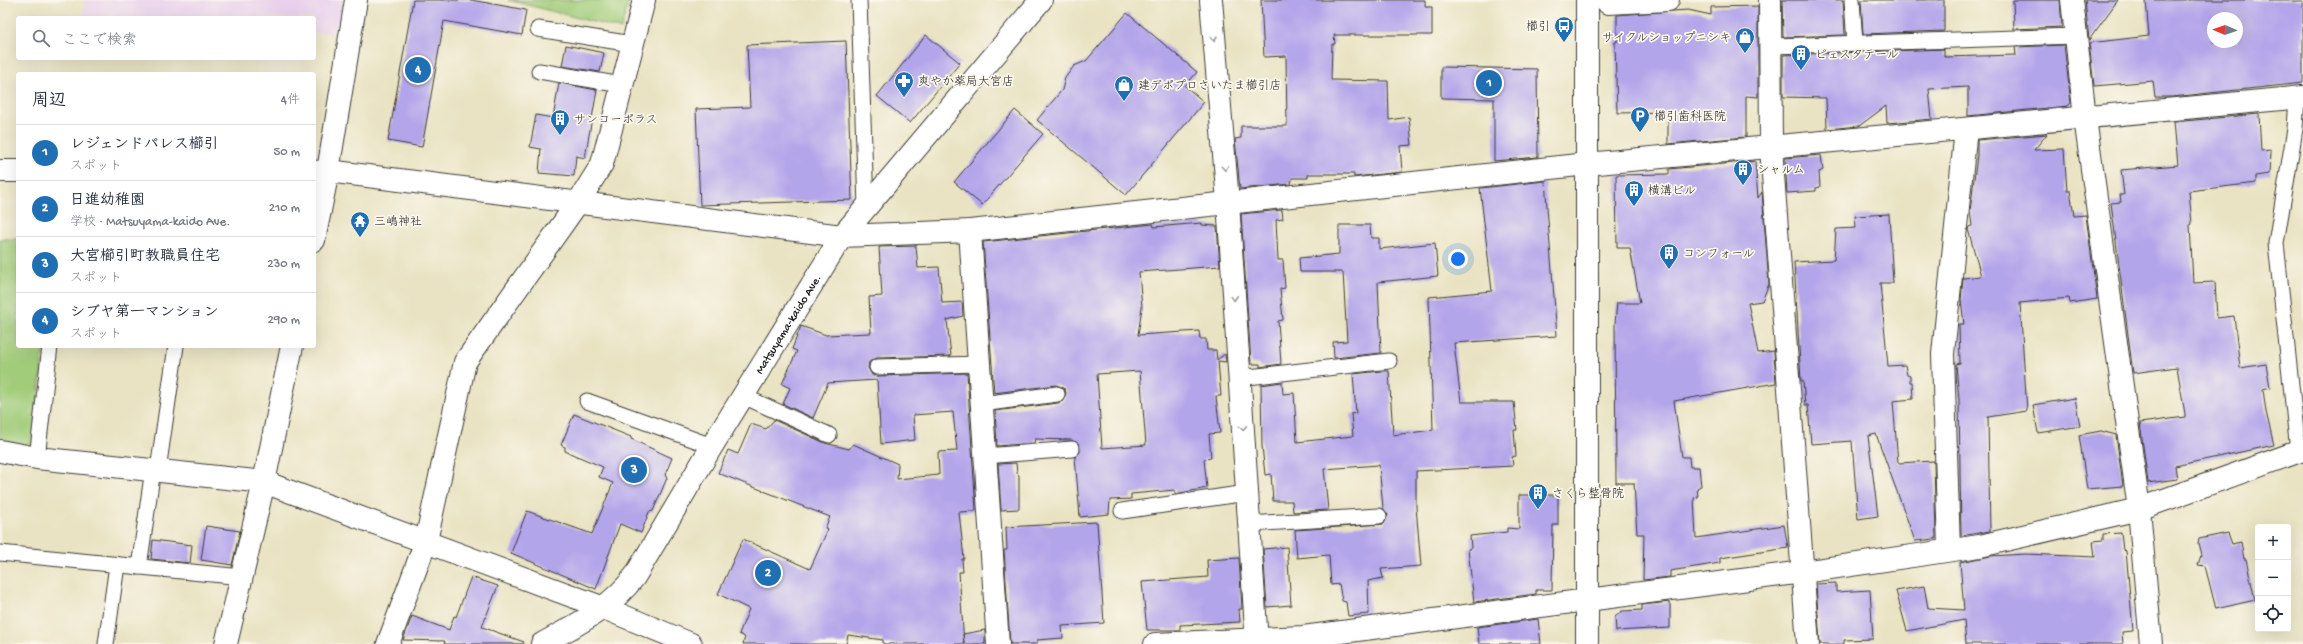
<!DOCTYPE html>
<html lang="ja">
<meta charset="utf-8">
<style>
body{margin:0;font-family:"Gochi Hand","Klee One",sans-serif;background:#f2f2f3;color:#1f2937}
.controls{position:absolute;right:12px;bottom:12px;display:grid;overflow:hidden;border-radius:4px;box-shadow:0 4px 16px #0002}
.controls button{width:36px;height:36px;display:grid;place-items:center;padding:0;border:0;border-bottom:1px solid #e0e1e3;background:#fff;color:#1f2937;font:20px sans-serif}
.compass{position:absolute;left:2207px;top:12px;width:36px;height:36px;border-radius:50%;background:#fff;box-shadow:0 4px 16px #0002;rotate:272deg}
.you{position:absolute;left:1458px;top:259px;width:14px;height:14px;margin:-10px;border:3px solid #fff;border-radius:50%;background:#1a73e8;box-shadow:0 0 0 6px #1a73e833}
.badge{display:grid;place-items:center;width:26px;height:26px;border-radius:50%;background:#1f6fb2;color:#fff;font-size:13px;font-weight:700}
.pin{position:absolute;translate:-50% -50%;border:2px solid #fff;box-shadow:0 1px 4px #0006}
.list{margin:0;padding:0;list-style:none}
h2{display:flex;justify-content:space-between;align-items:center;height:52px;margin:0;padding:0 16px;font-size:17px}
h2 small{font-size:13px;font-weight:400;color:#747a83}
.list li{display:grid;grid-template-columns:26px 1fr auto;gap:12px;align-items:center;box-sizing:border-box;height:56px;padding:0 16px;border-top:1px solid #e0e1e3}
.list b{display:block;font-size:15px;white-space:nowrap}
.list p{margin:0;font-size:13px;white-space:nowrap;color:#747a83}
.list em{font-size:13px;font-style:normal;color:#747a83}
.icon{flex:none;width:22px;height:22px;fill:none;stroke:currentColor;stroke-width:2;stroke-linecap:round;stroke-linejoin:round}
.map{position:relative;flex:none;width:2303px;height:644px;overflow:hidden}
.search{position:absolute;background:#fff;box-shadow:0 4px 16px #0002;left:16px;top:16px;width:300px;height:44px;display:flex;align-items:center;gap:10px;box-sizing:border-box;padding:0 14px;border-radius:4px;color:#747a83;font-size:15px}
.panel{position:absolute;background:#fff;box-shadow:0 4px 16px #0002;left:16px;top:72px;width:300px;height:276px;border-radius:4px}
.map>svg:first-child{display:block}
.built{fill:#e9d1ed}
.green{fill:#a1cc79;stroke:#5e744a}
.building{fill:#b3a5ea;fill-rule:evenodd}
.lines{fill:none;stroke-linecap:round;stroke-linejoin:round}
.lane-casing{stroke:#3b3a35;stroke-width:17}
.street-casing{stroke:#3b3a35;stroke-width:24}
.secondary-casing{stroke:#3b3a35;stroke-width:24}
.lane{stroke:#fff;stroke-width:15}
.street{stroke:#fff;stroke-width:22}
.secondary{stroke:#fff;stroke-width:22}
.oneway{stroke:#999}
.labels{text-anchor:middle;stroke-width:3.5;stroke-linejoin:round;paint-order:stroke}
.poi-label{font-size:12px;fill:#1c1c1c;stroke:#fbf7ec;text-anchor:start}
.street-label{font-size:12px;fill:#1c1c1c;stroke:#fbf7ec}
</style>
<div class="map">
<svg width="2303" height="644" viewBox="0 0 2303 644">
<rect width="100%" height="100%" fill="#fbf7ec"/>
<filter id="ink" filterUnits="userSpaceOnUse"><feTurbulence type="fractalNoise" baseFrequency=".025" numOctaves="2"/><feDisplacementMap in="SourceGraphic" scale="8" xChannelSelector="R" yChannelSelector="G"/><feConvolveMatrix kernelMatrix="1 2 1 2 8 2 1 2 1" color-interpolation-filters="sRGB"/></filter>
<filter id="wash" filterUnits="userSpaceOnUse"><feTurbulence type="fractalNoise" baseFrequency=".012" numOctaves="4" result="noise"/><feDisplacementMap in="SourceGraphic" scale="16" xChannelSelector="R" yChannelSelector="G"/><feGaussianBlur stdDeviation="0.9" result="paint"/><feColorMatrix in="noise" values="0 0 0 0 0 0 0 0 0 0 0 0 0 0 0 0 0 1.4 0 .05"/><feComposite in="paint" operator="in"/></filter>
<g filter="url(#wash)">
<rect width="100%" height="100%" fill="#e9e3c3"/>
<path class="built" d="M84,0H342L337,32L314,33V18H84Z"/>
<g class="green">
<path d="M508,0H629L621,29Z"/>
<path d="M0,239H18V346H44L33,444L0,443Z"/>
</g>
<g id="blocks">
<g class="building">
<path d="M413,0H471L526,10L522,35L444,21L422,147L388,141Z"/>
<path d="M1261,0H1425V7H1432V35H1334L1335,44H1332L1331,80L1388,81L1389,120L1409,117L1412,145L1400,146L1402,172L1354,177V174H1308V178H1292L1291,184L1240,189L1235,139L1241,138V126H1287L1286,56L1264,57Z"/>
<path d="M1782,0H1843L1845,35L1783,37Z"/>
<path d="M1861,0H1944V31L1863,34Z"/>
<path d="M2013,0H2060L2062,27L2014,29Z"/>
<path d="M2085,0H2118L2089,40Z"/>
<path d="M2146,0H2303V83L2172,97H2155L2153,81L2094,86L2089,43L2149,36ZM2213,18H2237V42H2213Z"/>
<path d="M1758,6V97L1746,96V137L1668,144V112L1617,113L1615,42H1617V15L1688,10L1711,15V7Z"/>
<path d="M1127,13L1197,72L1185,86L1204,102L1126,195L1037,120L1062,90L1065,78L1074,66L1086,61Z"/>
<path d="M926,35L960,63L910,123L877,96Z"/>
<path d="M846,41L852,200L700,205L696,109L750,107L747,45Z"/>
<path d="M566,45L604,53L600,72L562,66Z"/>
<path d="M2064,45L2071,103L2068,106L1968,116V87L1929,89L1932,119L1887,123L1886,106L1859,126L1827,129L1826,98L1783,97V55L1944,49V57L2016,55L2015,47Z"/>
<path d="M1441,67L1537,69L1538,157L1494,161V99L1441,98Z"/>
<path d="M559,83L597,90L585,158L576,156L574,176L539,173L541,149L530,147L536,115L553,118Z"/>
<path d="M1015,110L1043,134L982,205L954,182Z"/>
<path d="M2259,114L2261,151L2271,150L2270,174L2256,176V183L2189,191L2192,224L2190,225L2193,283L2215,282L2217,318L2234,316L2240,368L2266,364L2270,387L2263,389L2266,412L2274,445L2175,466L2177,479L2148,483L2140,423L2185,417V414L2177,367L2133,373L2111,203L2121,202L2120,195H2124L2121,170L2178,165L2174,122Z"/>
<path d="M2047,134L2034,150L2064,149L2067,191H2070L2074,216L2086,215L2097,299L2070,303L2069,298L2020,303L2027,411L1988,417L1990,531L1961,536L1959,400L1956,364L1960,363L1959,324H1964L1961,300L1963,278L1981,276L1968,229L1969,227L1972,226L1970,211L1977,156V140Z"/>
<path d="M1821,155L1823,170L1819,172L1820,187L1816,188V191L1787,193L1785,158Z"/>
<path d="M1755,161L1758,198L1762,192L1769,284L1762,301L1748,303L1758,353L1774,351L1776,383L1674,401L1682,457H1689L1690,467H1699L1701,486L1697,488L1698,497L1694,498L1696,538L1784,525L1788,548L1720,558V563L1670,571V577L1643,580L1644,534H1637L1634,483H1616L1615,323L1617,303H1640L1630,248H1617L1616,175L1669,174V169Z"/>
<path d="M1545,181L1557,336L1454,343L1461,402H1514L1517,430H1514L1516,456L1512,457L1513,466L1416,471V507L1421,566L1381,569L1383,578L1368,581L1369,614L1348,616L1346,602L1342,601L1339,584L1331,585L1329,555L1297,558L1295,530L1384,524L1388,515L1383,508L1379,465L1324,469L1328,510L1293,512L1292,501H1273L1271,474L1265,475L1262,446L1261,385L1282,382L1283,394L1294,393L1297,442L1353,436L1351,414L1356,413L1353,374L1382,371H1389L1393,435L1433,430L1429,297L1492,291L1480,188Z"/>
<path d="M1282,210L1283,219L1276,220L1278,260H1283L1285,288L1280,289L1283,320L1278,321L1281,364L1260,367V364H1251L1241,214Z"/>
<path d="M1889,214L1893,283H1880L1888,366L1905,365L1907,375L1910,376V382H1912L1913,399L1893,401L1898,463L1934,461L1936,539L1915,541L1876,434L1868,436L1878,516L1858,519L1852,441L1811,444L1808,405H1805L1803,381H1801L1794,262L1834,260L1836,229L1856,228L1855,216Z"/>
<path d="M1202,223V225L1217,226L1220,266L1139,272L1142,307L1138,335L1199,331L1200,339H1206L1207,350H1216L1217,360L1225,354L1226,362L1218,361L1221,396H1216L1220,433L1209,434L1211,458L1204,459L1207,488L1175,494V490L1131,494V499L1110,500L1109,514L1080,517L1075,457L1080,452L1079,444L1071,440L1035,439L1034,443L997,446L995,411L1058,403L1063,401L1066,393L1064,388L1056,385L994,393L983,242L1153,224L1154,227ZM1140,371L1146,445L1102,448L1097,374Z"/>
<path d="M1339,225H1370L1371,238H1379V249L1435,243L1438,276L1378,282L1381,353L1334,358L1333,342L1347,341L1343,272H1300L1299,258L1339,254Z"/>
<path d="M916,246L918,268L939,267L942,303L962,302L963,316L947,320L951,356L877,358L869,362L868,368L872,375L877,376L967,373L976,511L959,512L964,559H962L963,572H959L964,644H883V640L848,635L846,644H743L745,637L739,634L749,609L718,594L743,539L810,569L828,529L825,528L830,517L718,473L728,450L738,454L751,424L766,429L774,420L825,443L849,449L853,444L898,464L897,479L939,475L938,452L957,451L953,412L913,415L915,440L881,444L877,380L828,383L813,418L783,404L790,388L782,384L797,351L792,349L801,326L826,335L871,333L869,297L882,296L879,247Z"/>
<path d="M2075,398L2080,426L2038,433L2033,405Z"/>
<path d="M574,414L631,437V439L672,458L665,475L667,478L653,511L649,512L641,533L620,524L596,589L511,553L527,511L592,534L613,483L599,477L603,467L565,451V447L561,445Z"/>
<path d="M2101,431L2116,435L2123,486L2087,489L2079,435Z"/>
<path d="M1016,463L1017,473L1019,475V509L1001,510L998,464Z"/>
<path d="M1519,495H1558V525H1553L1552,590H1536V594L1474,602L1468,549L1471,548L1470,536L1507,532V528L1519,529Z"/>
<path d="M1097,522L1104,623L1062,626L1063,638L1037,640V644H1010L1004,550H1007L1006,527Z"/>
<path d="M206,526L240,531L232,565L201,560Z"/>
<path d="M2121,533L2123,550L2126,551L2133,631L2122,632L2123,644H1966L1964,620L1907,631L1896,591L1924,586L1928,608L1964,610L1960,562L1991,556L2026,554L2095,557L2093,541L2103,540V534Z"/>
<path d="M2228,533L2232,544L2241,542L2244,559H2246L2255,600L2216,609L2205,566L2198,565L2201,555L2198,543L2199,539Z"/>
<path d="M153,540L192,545L190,563L151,559Z"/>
<path d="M1287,547L1291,605L1267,607L1263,549Z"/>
<path d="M1239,558L1242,609H1239L1240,622L1180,625V630H1147L1142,582L1208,577L1207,560Z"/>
<path d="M471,577L498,586L482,627L524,642L523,644H444L445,641L403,640L412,616L449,630L454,616L456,617Z"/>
<path d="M1836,583V592L1870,590L1873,639L1844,640V644H1820L1816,584Z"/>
<path d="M1670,602V628L1616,631L1615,617L1622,611L1642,610V605Z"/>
<path d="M1538,619L1541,644H1479L1477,627Z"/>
<path d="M985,630V644H964L963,634Z"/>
</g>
</g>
</g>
<g filter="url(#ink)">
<use href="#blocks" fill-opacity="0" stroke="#3b3a35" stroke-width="1"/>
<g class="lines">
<defs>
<g id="lane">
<path d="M859,0L866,207"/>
<path d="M1852,0L1855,43"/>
<path d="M538,29L632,44"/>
<path d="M1770,46L2076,36"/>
<path d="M539,71L622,85"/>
<path d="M2297,97L2295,129L2276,243L2298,451"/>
<path d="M877,367L979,364"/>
<path d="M1239,378L1389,361"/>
<path d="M743,396L829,435"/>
<path d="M587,401L712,446"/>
<path d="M982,404L1057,394"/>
<path d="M985,456L1072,449"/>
<path d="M37,458L50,346"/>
<path d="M158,470L176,346"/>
<path d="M1122,511L1247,493"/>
<path d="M1249,524L1379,516"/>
<path d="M0,553L242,577"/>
<path d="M139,567L153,469"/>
<path d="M106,644L117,565"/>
</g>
<g id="street">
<path d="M1211,0L1228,202L1257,644"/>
<path d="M1770,0L1771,148L1808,644"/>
<path d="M2072,0L2085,118L2139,509L2151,644"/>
<path d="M1608,3L1668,0"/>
<path d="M0,171H18"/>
<path d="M314,172L328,171L842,236L970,231L1587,164L2303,97"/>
<path d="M970,231L998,644"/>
<path d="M314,240L328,171L356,0"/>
<path d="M0,451L37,458L264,482L604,608L691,644"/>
<path d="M1949,549L1943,354L1966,129"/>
<path d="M226,644L264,482L292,346"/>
<path d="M388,644L426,541L465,362L579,201L602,164L644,0"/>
<path d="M1155,644L1303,637L1803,572L1980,546L2139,509L2303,450"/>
</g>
<g id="secondary">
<path d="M1587,0V644"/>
<path id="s1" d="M542,644C577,624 610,609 635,576L712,446L842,236L1041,0"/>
</g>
</defs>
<use href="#lane" class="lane-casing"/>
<use href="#street" class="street-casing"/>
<use href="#secondary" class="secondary-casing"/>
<use href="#lane" class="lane"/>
<use href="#street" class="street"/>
<use href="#secondary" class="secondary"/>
</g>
<defs><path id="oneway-chevron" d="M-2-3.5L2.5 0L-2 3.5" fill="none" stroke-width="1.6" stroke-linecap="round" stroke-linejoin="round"/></defs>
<g class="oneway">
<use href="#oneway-chevron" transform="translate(1214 39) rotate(85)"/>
<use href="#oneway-chevron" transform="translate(1225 168) rotate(85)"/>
<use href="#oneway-chevron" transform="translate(1234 298) rotate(86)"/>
<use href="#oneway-chevron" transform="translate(1243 428) rotate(86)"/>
</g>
</g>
<defs>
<symbol id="bus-pin" viewBox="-11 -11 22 30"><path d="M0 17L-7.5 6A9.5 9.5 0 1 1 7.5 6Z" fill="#1f6fb2" stroke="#fbf7ec"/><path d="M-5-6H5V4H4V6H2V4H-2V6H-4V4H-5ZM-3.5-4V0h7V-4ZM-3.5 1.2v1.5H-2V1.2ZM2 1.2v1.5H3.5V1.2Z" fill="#fff"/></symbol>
<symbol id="shop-pin" viewBox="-11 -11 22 30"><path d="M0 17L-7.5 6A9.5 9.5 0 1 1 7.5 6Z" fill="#1f6fb2" stroke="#fbf7ec"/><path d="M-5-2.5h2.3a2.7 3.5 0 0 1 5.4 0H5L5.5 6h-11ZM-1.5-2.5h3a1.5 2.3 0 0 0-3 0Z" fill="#fff"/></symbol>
<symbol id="building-pin" viewBox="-11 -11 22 30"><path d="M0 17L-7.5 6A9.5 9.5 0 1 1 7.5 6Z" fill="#1f6fb2" stroke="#fbf7ec"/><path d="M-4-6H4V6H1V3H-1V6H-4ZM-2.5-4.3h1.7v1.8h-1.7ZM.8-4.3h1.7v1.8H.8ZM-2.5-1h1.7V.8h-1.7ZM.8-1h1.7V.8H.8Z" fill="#fff"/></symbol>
<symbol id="pharmacy-pin" viewBox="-11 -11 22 30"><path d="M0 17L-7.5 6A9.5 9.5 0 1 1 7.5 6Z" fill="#1f6fb2" stroke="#fbf7ec"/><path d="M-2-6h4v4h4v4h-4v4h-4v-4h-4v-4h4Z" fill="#fff"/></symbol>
<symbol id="parking-pin" viewBox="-11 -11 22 30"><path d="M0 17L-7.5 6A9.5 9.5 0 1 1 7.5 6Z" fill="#1f6fb2" stroke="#fbf7ec"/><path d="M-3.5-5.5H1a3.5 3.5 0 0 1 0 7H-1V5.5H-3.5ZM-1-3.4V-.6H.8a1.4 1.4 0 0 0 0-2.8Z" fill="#fff"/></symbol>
<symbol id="temple-pin" viewBox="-11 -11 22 30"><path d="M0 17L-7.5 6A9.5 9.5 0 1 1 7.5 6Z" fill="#1f6fb2" stroke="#fbf7ec"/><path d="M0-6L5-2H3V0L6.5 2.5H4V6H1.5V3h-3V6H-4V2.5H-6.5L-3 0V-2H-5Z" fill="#fff"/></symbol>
</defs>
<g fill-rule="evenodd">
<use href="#bus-pin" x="1553" y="15" width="22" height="30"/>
<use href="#shop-pin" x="1734" y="26" width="22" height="30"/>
<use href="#building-pin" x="1790" y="43" width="22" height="30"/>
<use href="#pharmacy-pin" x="893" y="70" width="22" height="30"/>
<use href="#shop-pin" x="1113" y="74" width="22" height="30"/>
<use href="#parking-pin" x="1629" y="105" width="22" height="30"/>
<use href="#building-pin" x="549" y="108" width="22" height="30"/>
<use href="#building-pin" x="1732" y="158" width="22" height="30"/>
<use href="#building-pin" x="1623" y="179" width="22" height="30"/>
<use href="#temple-pin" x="349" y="210" width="22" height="30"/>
<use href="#building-pin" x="1658" y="242" width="22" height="30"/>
<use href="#building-pin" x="1527" y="482" width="22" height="30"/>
</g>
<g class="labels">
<g class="poi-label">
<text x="1550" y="30" text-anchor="end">櫛引</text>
<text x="1731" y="41" text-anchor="end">サイクルショップニシキ</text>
<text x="1815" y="58">ピェスタテール</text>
<text x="918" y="85">爽やか薬局大宮店</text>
<text x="1138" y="89">建デポプロさいたま櫛引店</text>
<text x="1654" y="120">櫛引歯科医院</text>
<text x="574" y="123">サンコーポラス</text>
<text x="1757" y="173">シャルム</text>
<text x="1648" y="194">横溝ビル</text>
<text x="374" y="225">三嶋神社</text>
<text x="1683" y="257">コンフォール</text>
<text x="1552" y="497">さくら整骨院</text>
</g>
<g class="street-label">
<text dy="4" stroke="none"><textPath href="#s1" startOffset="411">Matsuyama-kaido Ave.</textPath></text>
</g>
</g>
</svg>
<div class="controls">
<button>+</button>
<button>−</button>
<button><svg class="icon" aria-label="locate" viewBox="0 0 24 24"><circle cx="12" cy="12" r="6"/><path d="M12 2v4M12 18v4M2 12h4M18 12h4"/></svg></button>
</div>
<svg class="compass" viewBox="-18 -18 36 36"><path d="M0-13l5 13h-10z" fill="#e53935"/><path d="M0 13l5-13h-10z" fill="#747a83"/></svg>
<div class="you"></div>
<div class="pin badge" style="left:1489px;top:83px">1</div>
<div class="pin badge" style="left:768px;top:573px">2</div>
<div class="pin badge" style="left:634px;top:470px">3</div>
<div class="pin badge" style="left:418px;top:70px">4</div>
<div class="search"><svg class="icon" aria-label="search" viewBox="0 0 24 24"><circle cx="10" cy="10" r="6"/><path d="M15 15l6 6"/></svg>ここで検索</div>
<section class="panel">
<h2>周辺<small>4件</small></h2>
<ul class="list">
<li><span class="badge">1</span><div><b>レジェンドパレス櫛引</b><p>スポット</p></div><em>50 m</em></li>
<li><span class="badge">2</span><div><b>日進幼稚園</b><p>学校 · Matsuyama-kaido Ave.</p></div><em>210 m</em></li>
<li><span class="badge">3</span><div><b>大宮櫛引町教職員住宅</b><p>スポット</p></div><em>230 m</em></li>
<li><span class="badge">4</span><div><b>シブヤ第一マンション</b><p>スポット</p></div><em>290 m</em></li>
</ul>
</section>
</div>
